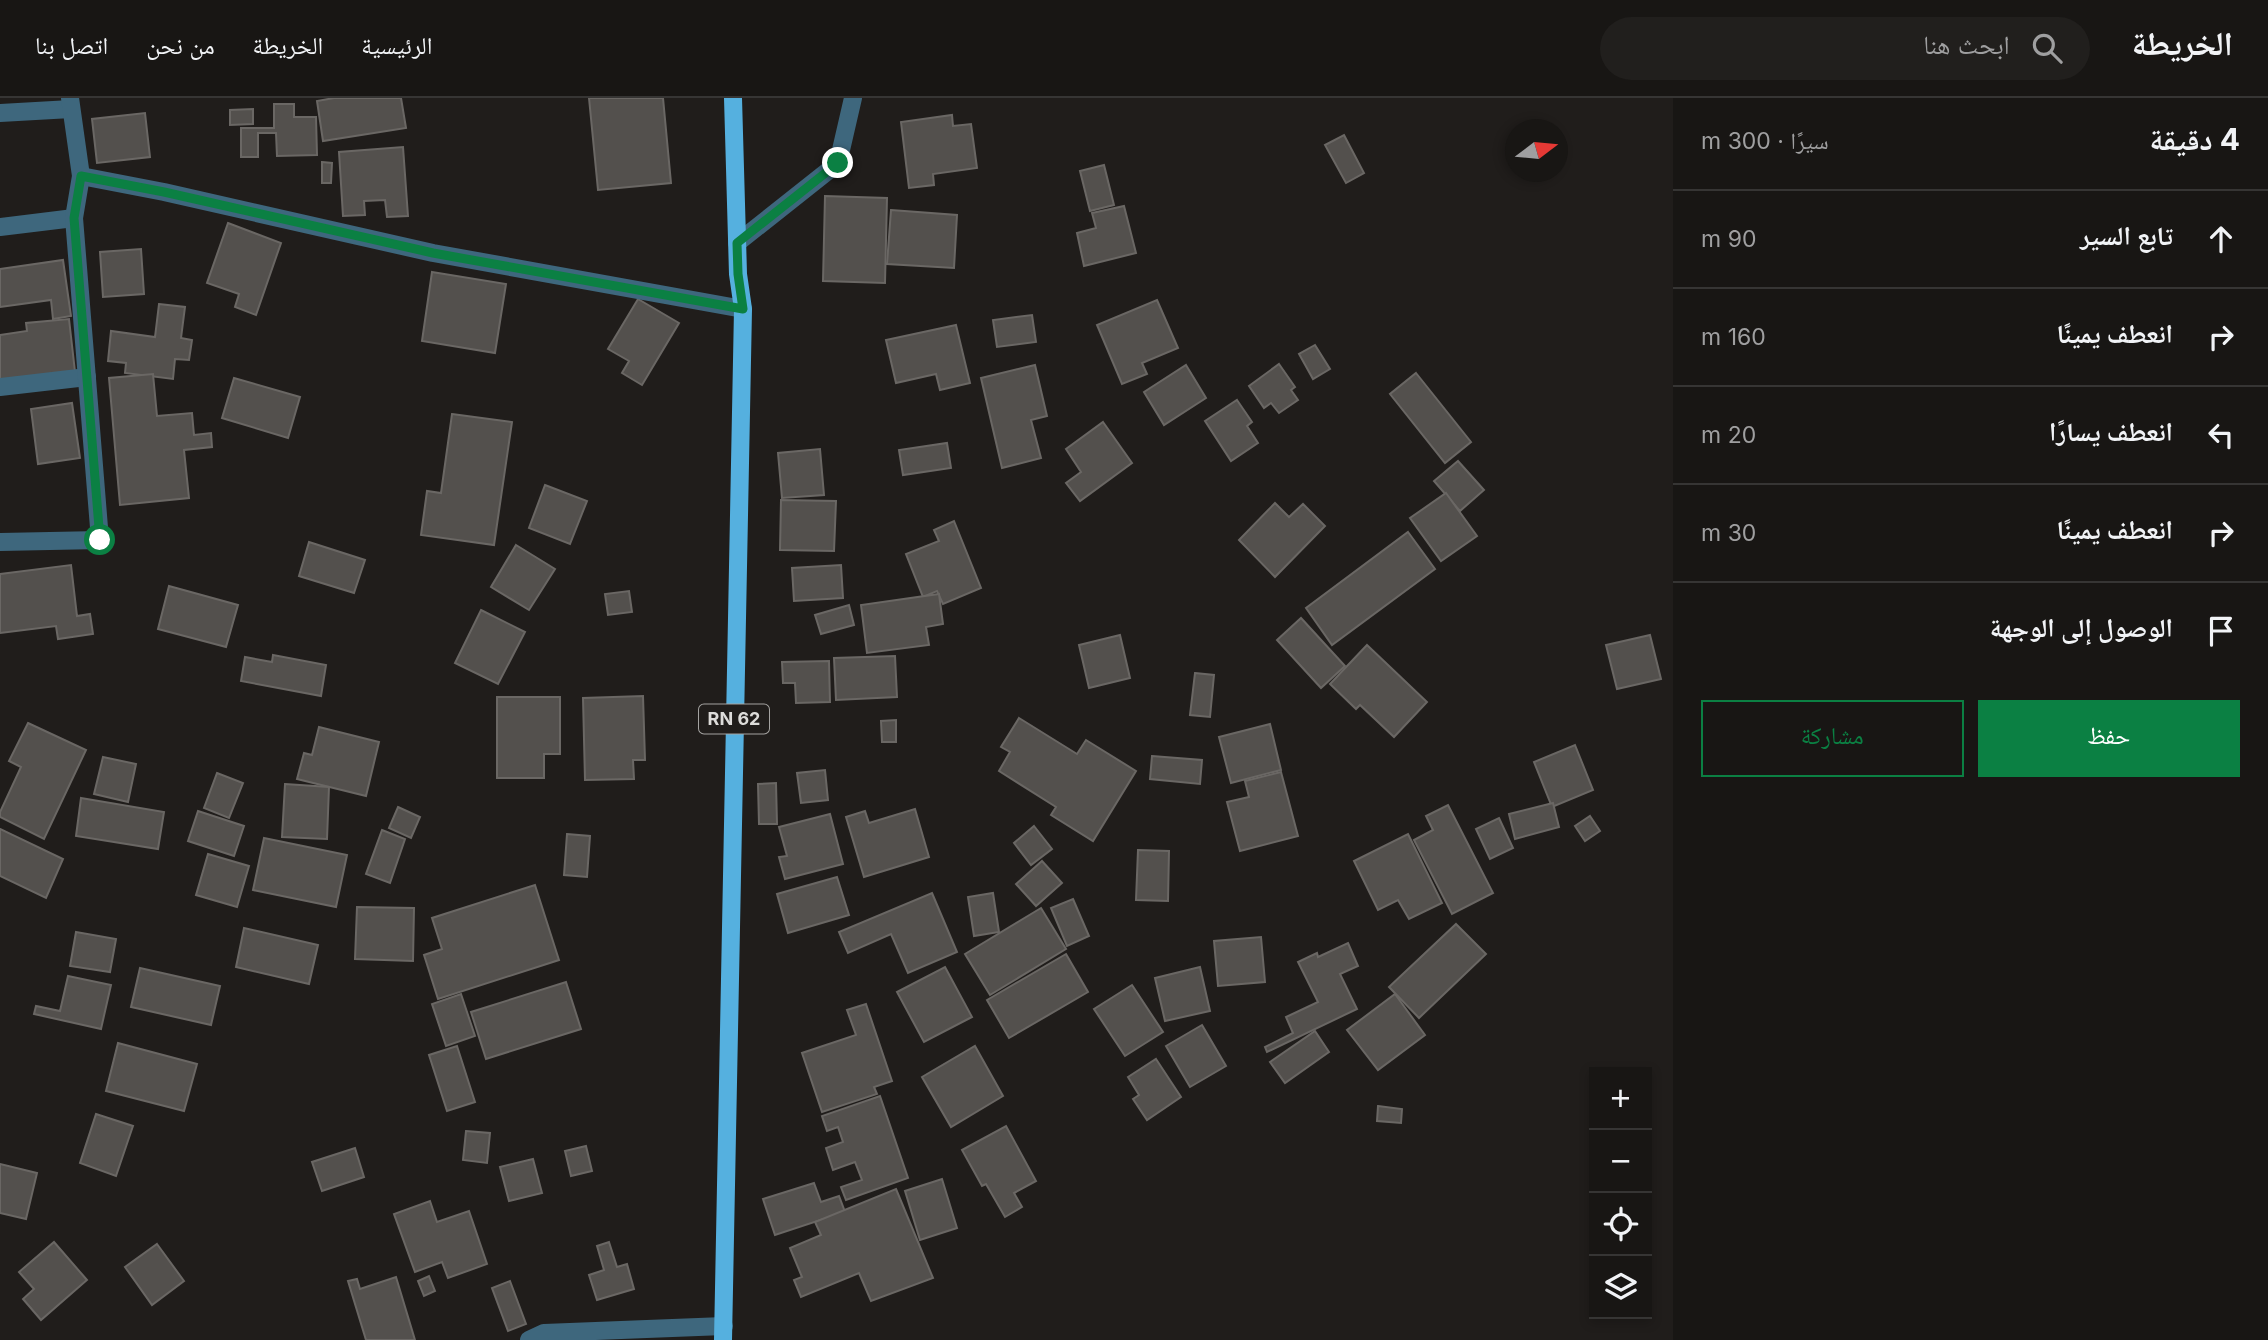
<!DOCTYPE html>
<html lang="ar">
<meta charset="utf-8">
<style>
body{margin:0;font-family:Inter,"Noto Naskh Arabic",sans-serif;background:#211f1d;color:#f1f3f6;direction:rtl}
.controls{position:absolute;right:21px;bottom:21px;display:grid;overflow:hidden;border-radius:0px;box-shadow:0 4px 10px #0003}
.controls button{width:63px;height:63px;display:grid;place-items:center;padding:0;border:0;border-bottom:2px solid #363534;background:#181614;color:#f1f3f6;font:35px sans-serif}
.compass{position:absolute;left:1505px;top:21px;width:63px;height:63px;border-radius:50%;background:#181614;box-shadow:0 4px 10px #0003;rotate:74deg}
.stop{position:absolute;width:21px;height:21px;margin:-16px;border:5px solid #0b8043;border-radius:50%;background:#fff}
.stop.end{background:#0b8043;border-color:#fff;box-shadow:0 2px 7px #0008}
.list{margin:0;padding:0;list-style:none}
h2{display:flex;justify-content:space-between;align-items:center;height:91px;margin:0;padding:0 28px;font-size:30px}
h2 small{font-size:23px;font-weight:400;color:#9f9fa0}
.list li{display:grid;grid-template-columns:46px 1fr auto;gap:21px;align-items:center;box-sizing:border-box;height:98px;padding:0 28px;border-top:2px solid #363534}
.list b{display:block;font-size:26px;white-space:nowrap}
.list em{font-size:23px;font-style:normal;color:#9f9fa0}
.actions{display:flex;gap:14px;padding:21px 28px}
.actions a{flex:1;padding:16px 0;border:2px solid #0b8043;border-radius:0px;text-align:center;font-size:24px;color:#0b8043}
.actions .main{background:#0b8043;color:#fff}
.icon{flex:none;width:38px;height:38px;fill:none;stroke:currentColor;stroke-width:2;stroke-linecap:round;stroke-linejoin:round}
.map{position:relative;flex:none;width:1673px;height:1242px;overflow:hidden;direction:ltr}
header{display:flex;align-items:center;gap:42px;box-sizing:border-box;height:98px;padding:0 35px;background:#181614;border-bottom:2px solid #363534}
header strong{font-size:33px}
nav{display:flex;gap:38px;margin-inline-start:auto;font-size:24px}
.search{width:490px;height:63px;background:#211f1d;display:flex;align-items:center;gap:18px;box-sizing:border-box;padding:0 24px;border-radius:38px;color:#9f9fa0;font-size:26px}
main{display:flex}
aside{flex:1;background:#181614}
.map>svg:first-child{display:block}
.building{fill:#53504d;stroke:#6a6764;stroke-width:2}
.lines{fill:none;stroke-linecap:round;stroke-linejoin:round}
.street{stroke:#3e677d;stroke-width:18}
.primary{stroke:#55b0df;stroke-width:18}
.route{stroke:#0b8043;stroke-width:9}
.labels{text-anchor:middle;stroke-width:5;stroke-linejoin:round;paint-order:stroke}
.shield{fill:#201d1b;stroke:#a4a3a1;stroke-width:2}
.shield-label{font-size:18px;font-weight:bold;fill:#dddcda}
</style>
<header>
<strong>الخريطة</strong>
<div class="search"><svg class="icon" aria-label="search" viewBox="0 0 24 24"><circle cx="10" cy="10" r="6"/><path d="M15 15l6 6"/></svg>ابحث هنا</div>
<nav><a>الرئيسية</a><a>الخريطة</a><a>من نحن</a><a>اتصل بنا</a></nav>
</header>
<main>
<aside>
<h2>4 دقيقة<small>سيرًا · 300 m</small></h2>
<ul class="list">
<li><svg class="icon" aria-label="ahead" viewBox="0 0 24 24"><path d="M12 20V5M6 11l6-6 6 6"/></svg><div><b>تابع السير</b></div><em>90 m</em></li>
<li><svg class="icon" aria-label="right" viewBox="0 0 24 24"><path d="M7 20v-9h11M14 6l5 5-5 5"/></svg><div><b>انعطف يمينًا</b></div><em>160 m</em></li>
<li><svg class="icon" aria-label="left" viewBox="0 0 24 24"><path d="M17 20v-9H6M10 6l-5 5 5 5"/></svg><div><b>انعطف يسارًا</b></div><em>20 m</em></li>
<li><svg class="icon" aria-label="right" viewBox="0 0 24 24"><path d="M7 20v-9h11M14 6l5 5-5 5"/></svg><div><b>انعطف يمينًا</b></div><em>30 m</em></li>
<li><svg class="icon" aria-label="arrive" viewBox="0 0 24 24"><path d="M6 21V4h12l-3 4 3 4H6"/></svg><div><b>الوصول إلى الوجهة</b></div></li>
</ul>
<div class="actions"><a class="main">حفظ</a><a>مشاركة</a></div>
</aside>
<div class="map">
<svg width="1673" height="1242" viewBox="0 0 1673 1242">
<rect width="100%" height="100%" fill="#201d1b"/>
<g class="building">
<path d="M334,0H401L406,30L323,43L317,3Z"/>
<path d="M589,0H663L671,85L598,92Z"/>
<path d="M274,6H294V19H316L317,57L277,58L276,35H258V59H241V30H274Z"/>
<path d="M253,11V26L230,27V12Z"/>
<path d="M145,15L150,59L97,65L92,21Z"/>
<path d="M952,17L953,28L971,26L977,70L933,76L934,87L909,90L901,24Z"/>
<path d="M1344,37L1364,75L1346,85L1325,47Z"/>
<path d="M403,49L408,118L387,119L385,102L364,103L365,117L343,118L339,54Z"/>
<path d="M322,64L332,65L331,85H322Z"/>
<path d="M1104,67L1114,107L1090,113L1080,73Z"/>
<path d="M825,98L887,100L885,185L823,183Z"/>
<path d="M1124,108L1136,155L1084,168L1077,135L1096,130L1092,115Z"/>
<path d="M891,112L957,117L954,170L887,166Z"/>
<path d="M228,125L281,145L256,217L235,209L239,196L207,185Z"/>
<path d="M141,151L144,196L103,199L100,154Z"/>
<path d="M63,162L71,218L53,221L51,202L0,209V171Z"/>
<path d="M432,174L506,186L495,255L422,243Z"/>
<path d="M638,201L679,225L642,287L622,275L629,263L608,251Z"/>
<path d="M1157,202L1178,250L1142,265L1147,276L1122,286L1097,227Z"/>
<path d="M159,206L185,209L181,240L192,242L189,262L175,261L173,281L125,275L126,265L108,263L111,233L155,239Z"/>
<path d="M1032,217L1036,244L997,249L993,222Z"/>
<path d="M69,221L75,274L0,283V237L27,233L26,225Z"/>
<path d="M956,227L970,285L940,292L936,276L896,285L886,242Z"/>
<path d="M1315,247L1330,271L1313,281L1299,256Z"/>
<path d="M1279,266L1295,289L1291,292L1298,302L1279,315L1271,305L1264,310L1249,288Z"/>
<path d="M1035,267L1047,318L1031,322L1041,360L1002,370L981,280Z"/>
<path d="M1186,267L1206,300L1164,327L1144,294Z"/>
<path d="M1416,275L1471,344L1445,365L1390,296Z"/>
<path d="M153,276L157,318L192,315L194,337L211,335L212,349L184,352L189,400L120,407L109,280Z"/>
<path d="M234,280L300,299L288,340L222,320Z"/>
<path d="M1237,302L1252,324L1247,328L1258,345L1231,363L1205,323Z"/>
<path d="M72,305L80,360L38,366L31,311Z"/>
<path d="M452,316L512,324L494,447L421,437L427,393L441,395Z"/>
<path d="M1103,324L1132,365L1080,403L1066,385L1081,374L1066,351Z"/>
<path d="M947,345L951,370L903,377L899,352Z"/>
<path d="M820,351L824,397L782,400L778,355Z"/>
<path d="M1458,363L1484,392L1460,413L1434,383Z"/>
<path d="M545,387L587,403L570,446L529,430Z"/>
<path d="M1446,395L1477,438L1441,463L1410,420Z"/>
<path d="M781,402L836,403L834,453L780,452Z"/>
<path d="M1275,405L1289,419L1303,406L1325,428L1275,479L1239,442Z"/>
<path d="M954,423L981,490L943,506L937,493L923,499L906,456L939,443L934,432Z"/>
<path d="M1408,434L1435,471L1332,547L1306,510Z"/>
<path d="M309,444L365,462L354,495L299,478Z"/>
<path d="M516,447L555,471L529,512L491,489Z"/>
<path d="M71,467L77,518L90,516L93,536L58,541L56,528L0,535V476Z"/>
<path d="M841,467L843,500L794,503L792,470Z"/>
<path d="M169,488L238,507L226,549L158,531Z"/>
<path d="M629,493L632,514L608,517L605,496Z"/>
<path d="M939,496L943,526L926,529L929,547L867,555L861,507Z"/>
<path d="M849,507L854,527L821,536L815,517Z"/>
<path d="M481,512L525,534L498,586L455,565Z"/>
<path d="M1301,520L1345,568L1321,590L1277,542Z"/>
<path d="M1120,537L1130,580L1089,590L1079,547Z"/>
<path d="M1650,537L1661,581L1617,591L1606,547Z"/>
<path d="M1367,547L1427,604L1394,639L1360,607L1356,611L1330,586Z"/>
<path d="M273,557L326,567L321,598L241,583L245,559L272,564Z"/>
<path d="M895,558L897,599L836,602L834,560Z"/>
<path d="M829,563L830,604L796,605L795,585H783L782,564Z"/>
<path d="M1195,575L1214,577L1210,619L1190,617Z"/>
<path d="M643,598L645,662H633L634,681L585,682L583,600Z"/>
<path d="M497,599H560V656H544V680H497Z"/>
<path d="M1019,620L1077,656L1086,642L1136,673L1093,743L1051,717L1056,709L999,673L1010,654L1001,649Z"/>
<path d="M896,622V644H882L881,623Z"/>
<path d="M28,625L86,652L44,741L0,719V714L21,669L9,663Z"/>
<path d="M1270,626L1281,672L1231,685L1219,639Z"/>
<path d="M319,629L379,644L366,698L297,681L304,655L312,657Z"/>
<path d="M1575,647L1593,692L1552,709L1534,664Z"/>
<path d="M1152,658L1202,662L1200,686L1150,681Z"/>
<path d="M103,659L136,666L128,704L94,696Z"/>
<path d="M825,672L828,702L801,705L797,675Z"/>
<path d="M1281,674L1298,738L1240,753L1227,704L1249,699L1245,683Z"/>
<path d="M217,675L243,685L229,720L204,710Z"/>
<path d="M776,685L777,726H759L758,686Z"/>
<path d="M285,686L329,689L327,741L282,739Z"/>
<path d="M81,700L164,714L158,751L76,738Z"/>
<path d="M1553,705L1559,729L1515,741L1509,716Z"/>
<path d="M1448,707L1493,795L1452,816L1414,742L1433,732L1426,718Z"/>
<path d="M398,709L420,719L411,740L389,730Z"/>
<path d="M915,711L929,759L864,779L846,719L865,713L869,725Z"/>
<path d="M198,713L244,728L234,758L188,743Z"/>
<path d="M830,716L843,766L785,781L779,759L787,758L779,729Z"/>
<path d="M1590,718L1600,733L1585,743L1575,728Z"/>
<path d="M1499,720L1513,750L1490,761L1476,731Z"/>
<path d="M1034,728L1052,751L1031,767L1014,745Z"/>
<path d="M0,731L63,761L46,800L0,778Z"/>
<path d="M382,732L405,741L390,785L366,776Z"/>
<path d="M567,736L590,738L587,779L564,777Z"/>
<path d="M1408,736L1442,805L1409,821L1398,802L1378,812L1354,763Z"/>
<path d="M264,740L347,757L336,809L253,792Z"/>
<path d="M1138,752L1169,753L1168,803L1136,802Z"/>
<path d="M208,756L249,768L237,809L196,797Z"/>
<path d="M1042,763L1062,785L1036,808L1016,786Z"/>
<path d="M837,779L849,817L788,835L777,796Z"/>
<path d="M535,787L559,862L438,901L424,857L442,851L432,820Z"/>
<path d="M932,795L957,854L908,875L891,836L848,855L839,834Z"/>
<path d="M993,795L999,834L974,838L968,799Z"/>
<path d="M1073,801L1089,838L1067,848L1051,810Z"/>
<path d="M357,809L414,810L413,863L355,861Z"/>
<path d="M1041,810L1066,851L990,897L965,856Z"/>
<path d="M1456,826L1486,856L1419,920L1389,889Z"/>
<path d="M244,830L318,847L309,886L236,869Z"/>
<path d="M76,834L116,841L110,874L70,868Z"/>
<path d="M1261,839L1265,884L1218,888L1214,843Z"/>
<path d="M1348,845L1358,868L1340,876L1357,911L1267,954L1265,949L1293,935L1286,919L1318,904L1298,864L1317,855L1318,859Z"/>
<path d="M1066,856L1088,894L1009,940L987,902Z"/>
<path d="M945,869L972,919L924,944L897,894Z"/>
<path d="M1200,869L1210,913L1165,923L1155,880Z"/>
<path d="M140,870L220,888L211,927L131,909Z"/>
<path d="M68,878L111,887L101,931L34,916L36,908L60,913Z"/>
<path d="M566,884L581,931L486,961L471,914Z"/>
<path d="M1132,887L1163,934L1125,958L1094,911Z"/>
<path d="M461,896L475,938L446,948L432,906Z"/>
<path d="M1395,896L1425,937L1378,972L1347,932Z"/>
<path d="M866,906L892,983L874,989L877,996L822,1014L802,955L856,937L847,912Z"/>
<path d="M1202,927L1226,968L1190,989L1166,948Z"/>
<path d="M1315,933L1329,954L1285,985L1270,964Z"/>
<path d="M118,945L197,966L184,1013L106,993Z"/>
<path d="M457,948L475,1004L447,1013L429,957Z"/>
<path d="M975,948L1003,998L951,1029L922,979Z"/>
<path d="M1156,961L1181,999L1147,1022L1133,1001L1139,997L1128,979Z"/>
<path d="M880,998L908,1080L846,1102L841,1089L862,1082L855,1064L833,1072L826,1050L843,1044L838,1029L827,1033L822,1018Z"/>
<path d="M1378,1008L1402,1011L1401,1025L1377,1023Z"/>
<path d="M96,1016L133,1028L116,1078L80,1065Z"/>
<path d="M1006,1028L1036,1083L1014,1095L1022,1109L1005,1119L986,1086L982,1088L962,1052Z"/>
<path d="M466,1033L490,1035L487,1065L463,1062Z"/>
<path d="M586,1048L592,1073L571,1078L565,1053Z"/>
<path d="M355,1050L364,1079L322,1093L312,1064Z"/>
<path d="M533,1061L542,1095L509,1103L500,1069Z"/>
<path d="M0,1066L37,1075L26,1121L0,1115Z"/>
<path d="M942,1081L957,1130L920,1142L905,1093Z"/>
<path d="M814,1085L821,1104L839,1098L845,1114L775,1137L763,1101Z"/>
<path d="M896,1091L933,1180L871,1203L859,1175L801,1199L794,1182L802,1179L790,1150L821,1137L815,1124Z"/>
<path d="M430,1103L437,1124L469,1113L487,1166L448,1180L442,1164L415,1174L394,1116Z"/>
<path d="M54,1144L87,1182L41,1222L23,1201L34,1191L19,1174Z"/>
<path d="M609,1144L617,1169L627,1166L634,1191L597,1202L589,1177L604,1172L597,1148Z"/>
<path d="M157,1146L184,1183L152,1207L125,1169Z"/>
<path d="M429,1178L435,1193L424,1198L418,1183Z"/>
<path d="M396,1179L415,1242H366L348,1183L357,1181L360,1191Z"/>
<path d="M510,1183L526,1226L508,1233L492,1190Z"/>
</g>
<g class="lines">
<g class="street">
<path d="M0,15L71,11"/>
<path d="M81,78L164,94L433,155L743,211"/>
<path d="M0,129L74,120"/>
<path d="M737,145L838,65L853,0"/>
<path d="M0,289L87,279"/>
<path d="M0,444L100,442L74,120L81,78L70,0"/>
<path d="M529,1242L544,1235L724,1228"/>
</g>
<path class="primary" d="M723,1242L743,211L738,176L733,0"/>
</g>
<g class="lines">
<path class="route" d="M100,442L74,120L81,78L164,94L433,155L743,211L738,176L737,145L838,65"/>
</g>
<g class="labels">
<rect class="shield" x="699" y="606.5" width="70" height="29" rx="5"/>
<g class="shield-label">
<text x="734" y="627">RN 62</text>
</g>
</g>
</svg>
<div class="controls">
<button>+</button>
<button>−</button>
<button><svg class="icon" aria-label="locate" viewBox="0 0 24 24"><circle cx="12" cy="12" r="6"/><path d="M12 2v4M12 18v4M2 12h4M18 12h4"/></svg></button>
<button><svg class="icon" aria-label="layers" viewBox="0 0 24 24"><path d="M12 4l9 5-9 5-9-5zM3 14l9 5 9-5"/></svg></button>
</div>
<svg class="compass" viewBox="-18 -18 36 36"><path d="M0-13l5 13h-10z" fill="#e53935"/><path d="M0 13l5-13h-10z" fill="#9f9fa0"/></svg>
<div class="stop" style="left:100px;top:442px"></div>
<div class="stop end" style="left:838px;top:65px"></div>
</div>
</main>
